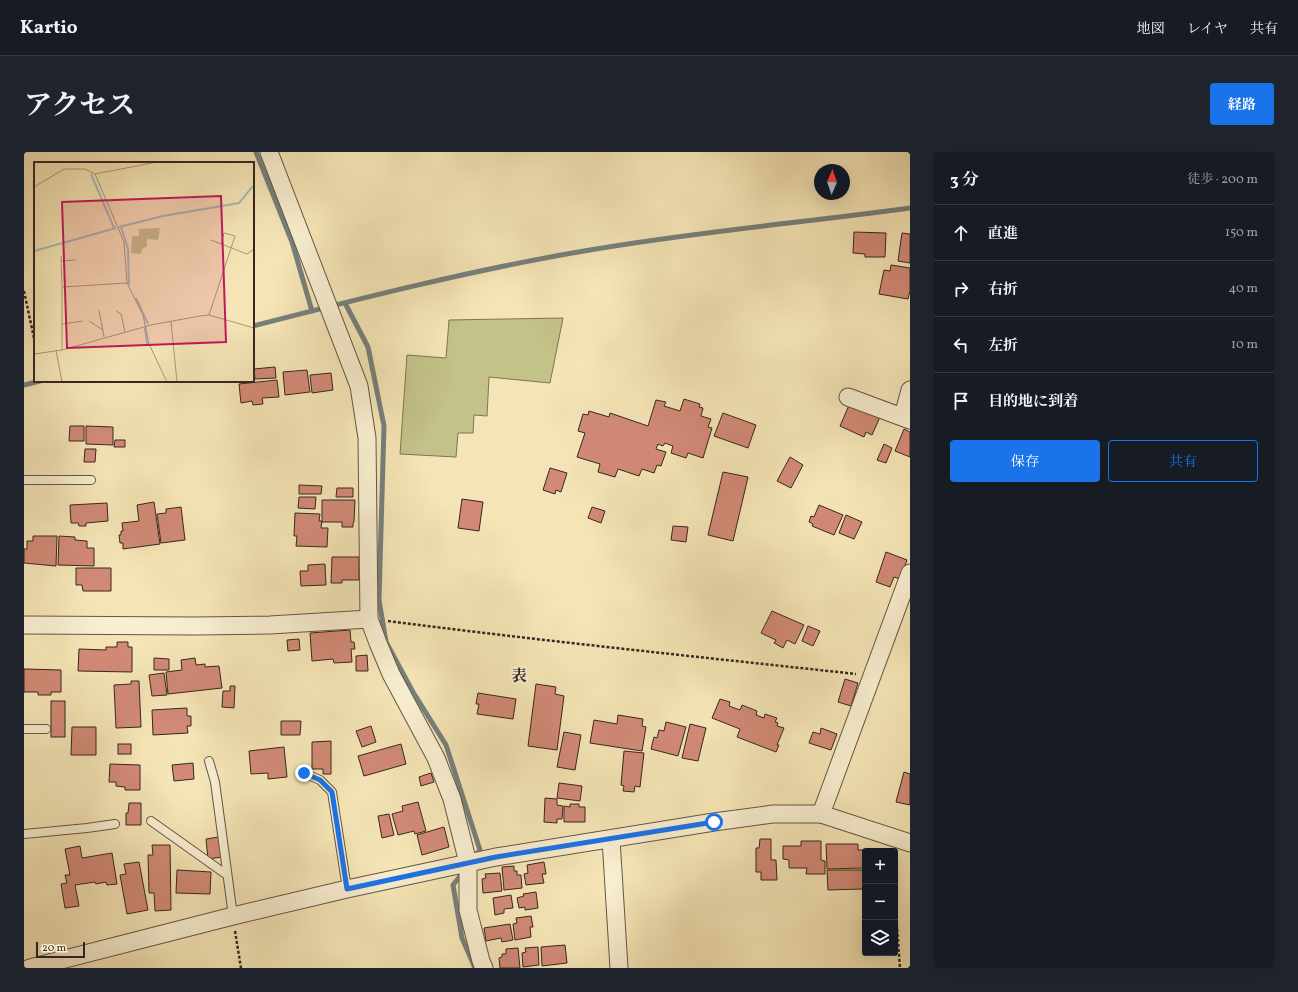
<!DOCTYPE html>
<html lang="ja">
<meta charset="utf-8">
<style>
body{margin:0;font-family:Vollkorn,"Noto Serif JP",serif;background:#20242c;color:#f1f3f6}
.controls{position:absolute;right:12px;bottom:12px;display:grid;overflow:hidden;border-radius:4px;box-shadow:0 4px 16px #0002}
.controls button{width:36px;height:36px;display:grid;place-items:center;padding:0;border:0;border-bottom:1px solid #363941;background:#171b24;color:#f1f3f6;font:20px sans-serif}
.compass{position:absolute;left:790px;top:12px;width:36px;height:36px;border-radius:50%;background:#171b24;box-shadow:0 4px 16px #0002;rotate:2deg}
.scale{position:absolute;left:12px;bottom:10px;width:49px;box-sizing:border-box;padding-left:4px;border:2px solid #352620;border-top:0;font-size:11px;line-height:14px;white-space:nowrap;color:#352620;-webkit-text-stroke:3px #f8eed0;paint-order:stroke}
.stop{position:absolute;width:12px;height:12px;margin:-9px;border:3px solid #1a73e8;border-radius:50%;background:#fff}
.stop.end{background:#1a73e8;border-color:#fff;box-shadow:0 1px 4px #0008}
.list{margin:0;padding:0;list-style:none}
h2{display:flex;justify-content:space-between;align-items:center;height:52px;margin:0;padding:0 16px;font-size:17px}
h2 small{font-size:13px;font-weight:400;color:#9ea1a6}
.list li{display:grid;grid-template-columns:26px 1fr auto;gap:12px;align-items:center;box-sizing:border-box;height:56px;padding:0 16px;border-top:1px solid #363941}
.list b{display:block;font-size:15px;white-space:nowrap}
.list em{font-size:13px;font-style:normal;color:#9ea1a6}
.actions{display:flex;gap:8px;padding:12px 16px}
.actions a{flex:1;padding:9px 0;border:1px solid #1a73e8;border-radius:4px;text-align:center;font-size:14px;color:#1a73e8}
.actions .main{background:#1a73e8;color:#fff}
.icon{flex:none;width:22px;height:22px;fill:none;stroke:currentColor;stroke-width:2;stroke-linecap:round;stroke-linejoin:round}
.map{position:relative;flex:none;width:886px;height:816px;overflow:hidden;border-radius:4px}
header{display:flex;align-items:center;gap:24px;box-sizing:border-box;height:56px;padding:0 20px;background:#171b24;border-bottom:1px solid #363941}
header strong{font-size:19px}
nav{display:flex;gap:22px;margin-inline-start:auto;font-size:14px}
.intro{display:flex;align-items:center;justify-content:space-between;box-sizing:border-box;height:96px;padding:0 24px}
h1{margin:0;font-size:28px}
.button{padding:10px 18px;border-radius:4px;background:#1a73e8;color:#fff;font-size:14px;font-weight:700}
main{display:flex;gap:24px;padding:0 24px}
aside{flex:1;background:#171b24;border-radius:4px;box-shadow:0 4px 16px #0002}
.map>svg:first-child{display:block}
.green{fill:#c3c289;stroke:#7c7454}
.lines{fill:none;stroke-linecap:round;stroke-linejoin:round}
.stream{stroke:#76807c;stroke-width:5}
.building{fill:#d28a77;stroke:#352620}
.lane-casing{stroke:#655646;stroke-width:10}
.street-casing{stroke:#655646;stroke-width:19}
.path{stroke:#352620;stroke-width:2.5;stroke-dasharray:3 2;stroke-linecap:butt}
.lane{stroke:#f8eed0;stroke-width:8}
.street{stroke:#f8eed0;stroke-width:17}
.route{stroke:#1a73e8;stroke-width:5}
.labels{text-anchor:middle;stroke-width:4;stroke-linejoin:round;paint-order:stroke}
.quarter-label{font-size:16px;font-weight:bold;fill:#352620;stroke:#f8eed0}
.inset-river{fill:none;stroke:#a2bcba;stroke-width:2}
.inset-road{fill:none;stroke:#a8997a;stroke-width:1}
.view{fill:#c2185b;fill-opacity:0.15;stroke:#c2185b;stroke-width:2}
.inset-edge{fill:none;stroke:#352620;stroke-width:2}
</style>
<header>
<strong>Kartio</strong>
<nav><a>地図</a><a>レイヤ</a><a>共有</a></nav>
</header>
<div class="intro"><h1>アクセス</h1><a class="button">経路</a></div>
<main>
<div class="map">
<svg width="886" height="816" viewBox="0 0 886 816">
<rect width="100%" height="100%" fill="#f5e5b6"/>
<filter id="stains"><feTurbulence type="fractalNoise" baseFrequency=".005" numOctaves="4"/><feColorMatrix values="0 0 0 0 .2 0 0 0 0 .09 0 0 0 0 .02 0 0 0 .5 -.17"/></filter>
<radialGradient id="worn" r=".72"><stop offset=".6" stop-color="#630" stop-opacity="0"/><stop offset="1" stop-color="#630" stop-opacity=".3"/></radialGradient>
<path class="green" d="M539,166L526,231L465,225L463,264L450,263L449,281H434L432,305L376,302L383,203L422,206L425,168Z"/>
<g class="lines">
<g class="stream">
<path d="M232,0L268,90L288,159"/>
<path d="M321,151L344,195L360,274L355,448L362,490L389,540L422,593L456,698L451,705"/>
<path d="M229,174C338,146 448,118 560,99C668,80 777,71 886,56"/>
<path d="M0,233L16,229"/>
<path d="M440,719L429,733L438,786L451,816"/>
</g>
</g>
<g class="building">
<path d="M830,80L862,81L861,105H841V102L829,101Z"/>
<path d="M878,81L886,82V111L874,109Z"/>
<path d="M867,113L886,116V139L884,147L855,142L860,118L866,119Z"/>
<path d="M251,215L252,226L231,227L230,217Z"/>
<path d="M283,218L286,240L261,243L259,220Z"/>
<path d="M307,221L309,238L288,241L286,223Z"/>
<path d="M253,228L255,245L238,246L239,252L229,253L228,249L217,251L215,232Z"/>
<path d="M660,247L676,252L675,255L679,256L677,264L687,267L684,275L688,276L679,306L664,301L662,306L647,301L649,294L641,291L639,294L634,292L632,297L642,300L637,314L633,313L630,321L618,317L615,324L594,317L591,325L574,320L576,312L553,305L561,281L554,279L559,262L564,263L565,259L585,265L586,261L624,274L632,248L642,250L640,254L656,259Z"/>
<path d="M826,251L856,265L848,283L842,280L840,285L816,274Z"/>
<path d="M699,261L732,273L724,296L690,284Z"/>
<path d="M46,274H60V289H45Z"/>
<path d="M62,274L89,275V293L62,292Z"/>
<path d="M880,277L886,280V305L871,299Z"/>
<path d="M91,288H101V295H90Z"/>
<path d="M860,292L868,296L862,311L853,308Z"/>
<path d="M61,297H72L71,310H60Z"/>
<path d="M766,305L779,313L767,336L753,329Z"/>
<path d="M526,316L543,321L537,340L532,338L531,342L519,338Z"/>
<path d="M699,320L724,325L709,389L684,383Z"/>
<path d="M275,333L298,334L297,342H275Z"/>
<path d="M313,336H329V345H312Z"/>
<path d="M275,345H292L291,357L274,356Z"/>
<path d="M438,347L459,350L455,379L434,376Z"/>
<path d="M298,348H331L330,370L329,371V375H318V370H298Z"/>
<path d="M130,350L136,392L99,397V391H96L95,383H97V379H99L98,371L115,369L113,353Z"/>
<path d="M83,351L84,369L62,371V374H55L54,371H47L46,353Z"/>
<path d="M795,353L819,363L810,383L788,374L789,372L785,370L787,364L790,365Z"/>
<path d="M157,355L161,388L137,391L133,362L142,361V357Z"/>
<path d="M568,355L581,359L577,371L564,366Z"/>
<path d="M271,361L296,362L295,369H298L297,376H304L303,395L272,394L273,384H270Z"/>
<path d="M822,363L838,370L830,387L815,381Z"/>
<path d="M649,374L664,375L662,390L647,388Z"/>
<path d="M9,384H33L32,414L0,411V397H3V389H9Z"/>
<path d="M35,384L51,385V388L63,389V396H70V414L34,413Z"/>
<path d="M862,400L883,408L876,427L870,425L866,435L852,430Z"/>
<path d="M308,405H335V428H318V431H307Z"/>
<path d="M301,412L302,433L277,434L276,419H284V413Z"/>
<path d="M52,416H87V439H59L58,433H52Z"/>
<path d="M748,459L780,473L771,492L763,488L759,496L750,491L752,488L737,481Z"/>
<path d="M784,474L796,479L789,494L778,489Z"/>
<path d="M326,478L327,490H330L331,497H327L328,510L310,511L309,507L288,509L286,481Z"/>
<path d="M275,487L276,498L264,499L263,488Z"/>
<path d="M93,490H104V495H108V520L54,519L55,497L82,498V495H93Z"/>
<path d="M343,503L344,519H332V504Z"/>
<path d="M130,506L145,507V518H130Z"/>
<path d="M171,506L172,513L181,512V515L195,514L198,536L144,542L142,520L158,518L157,508Z"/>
<path d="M0,517L37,518V540H27V543H14V540H0Z"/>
<path d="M140,521L143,543L128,544L125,523Z"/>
<path d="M821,527L834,531L827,554L814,550Z"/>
<path d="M107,529H115L117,575L92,576L90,533L107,532Z"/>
<path d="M512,532L532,535L531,542L540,544L533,598L504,594Z"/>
<path d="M206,534H211L210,556L198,555L199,539H206Z"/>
<path d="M454,541L492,547L489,567L453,562L455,552H452Z"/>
<path d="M696,547L706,550L705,554L716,558L718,553L733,559L732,563L740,566L741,562L753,566L751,570L754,571L753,574L760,576L753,593H755L752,600L713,585L716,577L688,566Z"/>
<rect x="27" y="549" width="14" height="36"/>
<path d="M163,556V564H167V574H163L164,581L129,583L128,558Z"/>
<path d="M594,563L619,567L618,574L622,575L618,599L566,591L570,568L593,572Z"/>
<path d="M257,569H277L276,583H257Z"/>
<path d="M642,570L662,575L654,604L627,597L630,585L633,586L635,578L640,579Z"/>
<path d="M666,572L682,576L674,609L658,606Z"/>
<path d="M347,574L352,590L338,595L332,579Z"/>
<path d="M48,575H72V603H47Z"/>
<path d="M797,576L813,582L807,598L785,591L789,580L796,582Z"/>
<path d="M540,580L557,583L551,618L533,615Z"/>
<path d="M307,589V622H299V617H288V590Z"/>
<rect x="94" y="592" width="13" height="10"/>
<path d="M377,592L382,612L340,624L334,604Z"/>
<path d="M260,595L263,625L244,627V621L227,622L225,599Z"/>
<path d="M600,599L620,601L616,635L611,634L610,640L599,639L600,634L597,633Z"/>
<path d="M169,611L170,627L150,629L148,613Z"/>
<path d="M86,612L116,613V638H101V635L92,634V630H85Z"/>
<path d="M880,620L886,622V653L872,650Z"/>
<path d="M407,621L410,630L397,634L395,625Z"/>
<path d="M535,631L558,634L556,649L533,646Z"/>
<path d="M521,646L533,647V653L539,654L538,667H533V671L520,670Z"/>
<path d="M394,650L402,679L391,682L390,679L374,683L368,662L379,659L378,654Z"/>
<path d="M105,651H117V673H102V661H104Z"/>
<path d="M546,652H555V655H561V670H540V654L546,655Z"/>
<path d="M365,662L370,683L358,686L354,664Z"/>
<path d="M420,675L425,695L398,703L393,683Z"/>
<path d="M195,685L198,705L184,707L182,687Z"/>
<path d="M736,687H747V708H752L753,728H737V720H732V696H735Z"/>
<path d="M777,689H797V708L801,709V722H782L783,716H765V708L759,707V694H777Z"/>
<path d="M802,692H834V698H839V716L803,717Z"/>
<path d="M128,693H146L147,758L131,759L130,741H125L124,703H129Z"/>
<path d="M56,694L58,706L88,701L93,732L83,733L82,730L72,732L71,730L51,733L55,754L41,756L37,732L43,731L41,723H46L41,697Z"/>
<path d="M115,710L124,758L103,762L96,723L102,722L100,712Z"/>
<path d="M520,710L522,722H518L520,731L502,733L500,722L504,721L503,713Z"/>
<path d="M490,714V719H493V723H497L498,736L480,738L478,715Z"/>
<path d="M153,718L187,720L186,742L152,741Z"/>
<path d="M803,718H841V731H839V737L804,738Z"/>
<path d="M476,721L478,739L459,741L458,727L462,726L461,722Z"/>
<path d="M512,740L514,756L501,758V755L495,756L493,746L500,744L499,742Z"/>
<path d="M487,743L489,756L480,757V761L471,763L469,746Z"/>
<path d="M507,764L509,775H506L507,785L491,788L489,772L493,771L492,766Z"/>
<path d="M486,772L489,788L478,790L477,786L462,789L460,776Z"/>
<path d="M541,793L543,811L518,814L517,795Z"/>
<path d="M514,795L515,813L499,815L498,801L502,800L501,796Z"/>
<path d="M494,796L496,816H476L475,806L478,805V802H482V797Z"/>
</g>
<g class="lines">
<defs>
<g id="lane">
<path d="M0,328H67"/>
<path d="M0,577H22"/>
<path d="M185,609L191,630L209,764"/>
<path d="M280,621L296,628L308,640L323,737"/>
<path d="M127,669L203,723"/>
<path d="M0,682L63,676L91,672"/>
</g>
<g id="street">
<path d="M245,0L335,234L343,286L345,467L354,491L367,522L412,606L428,647L444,711V758L457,809L460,816"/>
<path d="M824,245L886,268"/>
<path d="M879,264L886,238"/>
<path d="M0,473L172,474L246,473L345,467"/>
<path d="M797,662L886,421"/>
<path d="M587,687L595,816"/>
<path d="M6,816L209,764L323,737L472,705L690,670L749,662H797L886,691"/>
</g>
</defs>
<use href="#lane" class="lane-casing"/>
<use href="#street" class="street-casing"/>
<g class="path">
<path d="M0,139L11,191"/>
<path d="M364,469C519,489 676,505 832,522"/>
<path d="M871,747L876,816"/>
<path d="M211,779L217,816"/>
</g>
<use href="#lane" class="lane"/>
<use href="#street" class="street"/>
</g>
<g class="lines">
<path class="route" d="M280,621L296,628L308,640L323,737L472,705L690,670"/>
</g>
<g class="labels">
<g class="quarter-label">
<text x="495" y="529">表</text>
</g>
</g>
<g transform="translate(10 10)">
<rect width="220" height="220" fill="#f5e5b6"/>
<path d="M126,66L124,78L113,77V84L108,87L107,92L97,91L98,74H105V67Z" fill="#c3c289"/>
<path class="inset-river" d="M57,12L80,66M85,65L129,54L205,41L218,25L220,26M87,65L94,87L95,123M0,89L82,66M102,136L114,162M111,166L113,182"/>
<path class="inset-road" d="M61,12L123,0M0,25L30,7H51L61,12L90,80L93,121L109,153L115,182L133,220M177,78L213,92L220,87M27,94L28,125M27,99L42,98M65,148L70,175M82,149L87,152L91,170M175,153L201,74L190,71L187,82M55,159L69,168M137,159L143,220M28,162L49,159M22,188L28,220M28,188V125L93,121M0,192L28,188L117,163L166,154L175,153L220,166"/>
<path class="view" d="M187,34L192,180L33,186L28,40Z"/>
<rect width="220" height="220" class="inset-edge"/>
</g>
<rect width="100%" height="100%" filter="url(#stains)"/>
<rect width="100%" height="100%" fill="url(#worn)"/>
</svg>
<div class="controls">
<button>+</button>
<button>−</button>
<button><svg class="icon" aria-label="layers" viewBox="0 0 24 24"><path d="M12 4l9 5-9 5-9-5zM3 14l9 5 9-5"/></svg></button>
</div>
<svg class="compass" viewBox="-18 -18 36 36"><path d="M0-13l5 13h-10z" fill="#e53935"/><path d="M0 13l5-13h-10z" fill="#9ea1a6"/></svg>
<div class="scale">20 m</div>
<div class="stop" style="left:690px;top:670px"></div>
<div class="stop end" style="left:280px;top:621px"></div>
</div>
<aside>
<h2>3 分<small>徒歩 · 200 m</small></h2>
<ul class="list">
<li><svg class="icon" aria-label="ahead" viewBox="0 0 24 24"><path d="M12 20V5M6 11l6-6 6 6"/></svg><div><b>直進</b></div><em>150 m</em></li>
<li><svg class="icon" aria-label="right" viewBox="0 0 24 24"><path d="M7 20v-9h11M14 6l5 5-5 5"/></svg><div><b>右折</b></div><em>40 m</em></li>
<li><svg class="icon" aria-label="left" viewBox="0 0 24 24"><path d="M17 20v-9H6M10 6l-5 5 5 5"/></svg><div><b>左折</b></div><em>10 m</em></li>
<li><svg class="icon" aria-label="arrive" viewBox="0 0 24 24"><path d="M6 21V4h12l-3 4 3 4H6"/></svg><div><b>目的地に到着</b></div></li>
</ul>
<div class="actions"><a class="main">保存</a><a>共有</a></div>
</aside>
</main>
